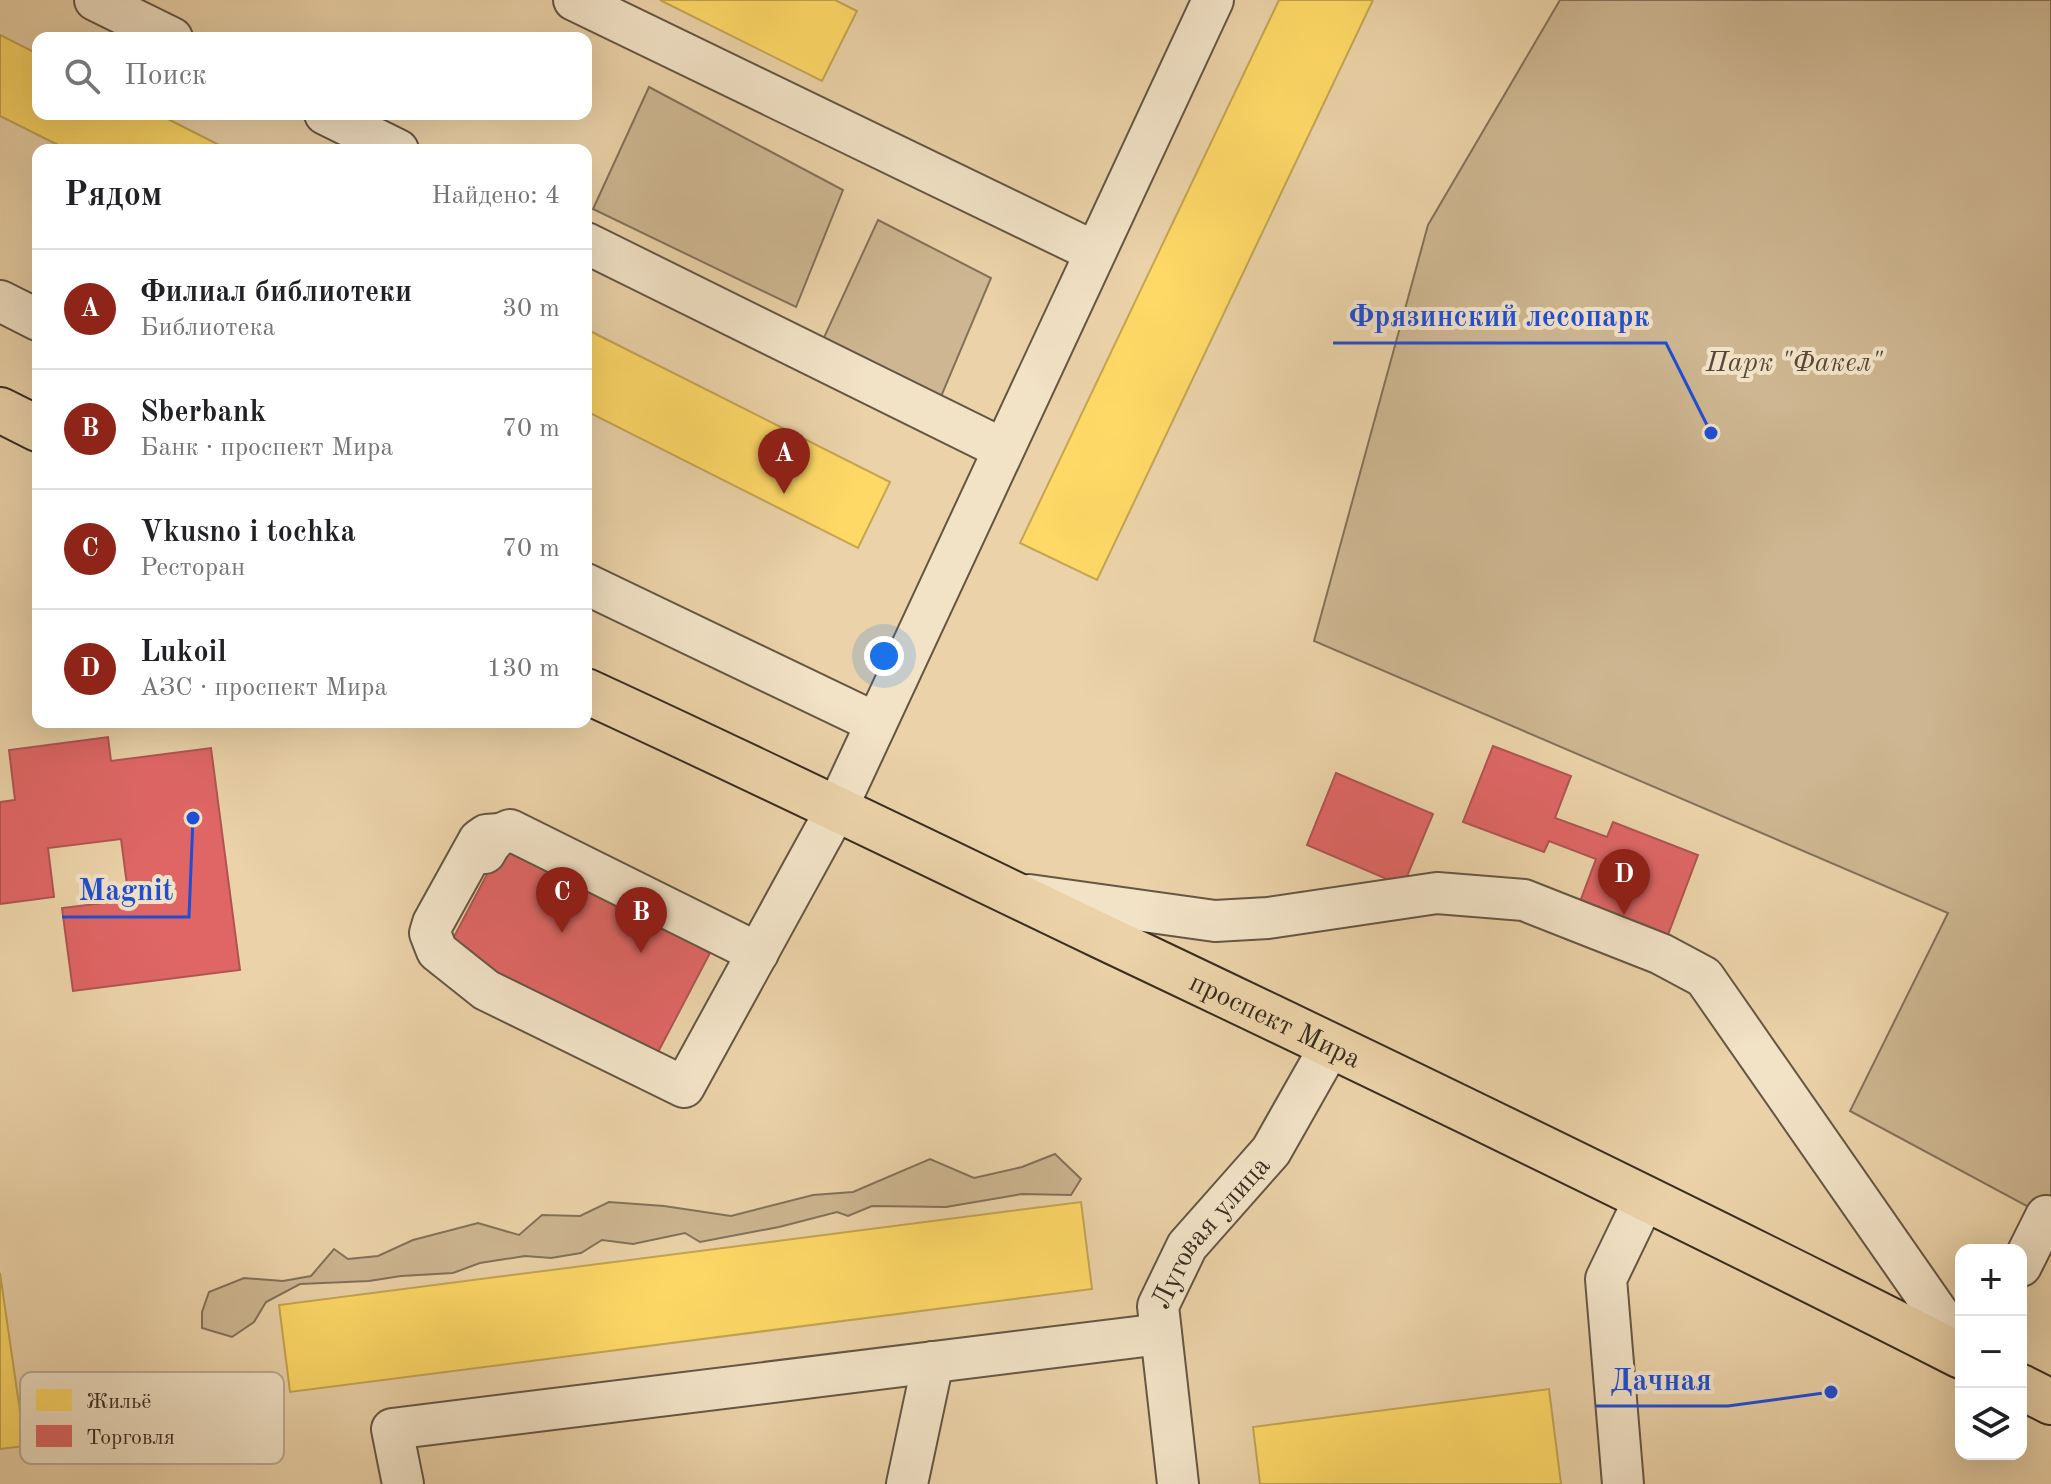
<!DOCTYPE html>
<html lang="ru">
<meta charset="utf-8">
<style>
body{margin:0;font-family:"Old Standard TT",serif;background:#f6f6f6;color:#202124}
.controls{position:absolute;right:24px;bottom:24px;display:grid;overflow:hidden;border-radius:16px;box-shadow:0 8px 32px #0002}
.controls button{width:72px;height:72px;display:grid;place-items:center;padding:0;border:0;border-bottom:2px solid #e0e0e0;background:#fff;color:#202124;font:40px sans-serif}
.you{position:absolute;left:884px;top:656px;width:28px;height:28px;margin:-20px;border:6px solid #fff;border-radius:50%;background:#1a73e8;box-shadow:0 0 0 12px #1a73e833}
.badge{display:grid;place-items:center;width:52px;height:52px;border-radius:50%;background:#8f2418;color:#fff;font-size:26px;font-weight:700}
.pin{position:absolute;translate:-50% -66px;filter:drop-shadow(0 2px 4px #0008)}
.pin::after{content:'';position:absolute;top:42px;width:28px;height:24px;background:inherit;clip-path:polygon(0 0,100% 0,50% 100%)}
.list{margin:0;padding:0;list-style:none}
h2{display:flex;justify-content:space-between;align-items:center;height:104px;margin:0;padding:0 32px;font-size:34px}
h2 small{font-size:26px;font-weight:400;color:#757577}
.list li{display:grid;grid-template-columns:52px 1fr auto;gap:24px;align-items:center;box-sizing:border-box;height:120px;padding:0 32px;border-top:2px solid #e0e0e0}
.list b{display:block;font-size:30px;white-space:nowrap}
.list p{margin:0;font-size:26px;white-space:nowrap;color:#757577}
.list em{font-size:26px;font-style:normal;color:#757577}
.icon{flex:none;width:44px;height:44px;fill:none;stroke:currentColor;stroke-width:2;stroke-linecap:round;stroke-linejoin:round}
.map{position:relative;flex:none;width:2051px;height:1484px;overflow:hidden}
.search{position:absolute;background:#fff;box-shadow:0 8px 32px #0002;left:32px;top:32px;width:560px;height:88px;display:flex;align-items:center;gap:20px;box-sizing:border-box;padding:0 28px;border-radius:16px;color:#757577;font-size:30px}
.panel{position:absolute;background:#fff;box-shadow:0 8px 32px #0002;left:32px;top:144px;width:560px;height:584px;border-radius:16px}
.map>svg:first-child{display:block}
.green{fill:#cdb691;stroke:#82725a;stroke-width:2}
.homes{fill:#ffd966;stroke:#c3a552;stroke-width:2}
.shops{fill:#e06666;stroke:#ae5552;stroke-width:2}
.lines{fill:none;stroke-linecap:round;stroke-linejoin:round}
.minor-casing{stroke:#655644;stroke-width:44}
.major-casing{stroke:#382d22;stroke-width:48}
.minor{stroke:#f2e2c6;stroke-width:40}
.major{stroke:#ebd2a8;stroke-width:44}
.labels{text-anchor:middle;stroke-width:8;stroke-linejoin:round;paint-order:stroke}
.park-label{font-size:28px;font-style:italic;fill:#564838;stroke:#f2e2c6}
.street-label{font-size:28px;fill:#382d22;stroke:#f2e2c6}
.key{fill:#f2e2c6;stroke:#baac95;stroke-width:2}
.key-label{font-size:22px;fill:#382d22}
.leader{fill:none;stroke:#1d4ed8;stroke-width:3}
.callout-dot{fill:#1d4ed8;stroke:#f2e2c6;stroke-width:3}
.callout-label{font-size:30px;text-anchor:middle;font-weight:bold;fill:#1d4ed8;stroke:#f2e2c6;stroke-width:8;stroke-linejoin:round;paint-order:stroke}
</style>
<div class="map">
<svg width="2051" height="1484" viewBox="0 0 2051 1484">
<rect width="100%" height="100%" fill="#ebd2a8"/>
<filter id="stains"><feTurbulence type="fractalNoise" baseFrequency=".0025" numOctaves="4"/><feColorMatrix values="0 0 0 0 .2 0 0 0 0 .09 0 0 0 0 .02 0 0 0 .5 -.17"/></filter>
<radialGradient id="worn" r=".72"><stop offset=".6" stop-color="#630" stop-opacity="0"/><stop offset="1" stop-color="#630" stop-opacity=".3"/></radialGradient>
<g class="green">
<path d="M1560,0H2051V1219L1850,1111L1948,913L1314,641L1428,225Z"/>
<path d="M649,87L843,190L796,307L593,209Z"/>
<path d="M878,220L991,278L940,399L821,344Z"/>
<path d="M1055,1154L1081,1179L1071,1195L1022,1194L946,1207L872,1206L848,1216L837,1212L779,1227L700,1242L685,1233L633,1244L602,1240L581,1253L551,1258L525,1256L480,1263L453,1273L401,1276L369,1281L300,1284L266,1302L254,1322L232,1337L202,1328V1312L209,1292L244,1278L283,1281L311,1276L334,1249L348,1259L378,1256L413,1240L478,1223L519,1235L542,1215L580,1216L609,1202L664,1206L731,1216L813,1195L853,1192L930,1159L974,1178L1022,1167Z"/>
</g>
<g class="homes">
<path d="M660,0H835L857,11L822,81Z"/>
<path d="M1279,0H1373L1097,580L1020,543Z"/>
<path d="M0,35L38,54V114H158L229,150H68L0,116Z"/>
<path d="M586,329L890,482L858,548L586,411Z"/>
<path d="M1081,1202L1092,1289L290,1392L279,1305Z"/>
<path d="M0,1273L25,1446L0,1449Z"/>
<path d="M1549,1389L1561,1484H1260L1253,1427Z"/>
</g>
<g class="shops">
<path d="M108,737L111,761L211,748L240,970L73,991L62,908L129,900L121,839L48,848L54,897L0,904V802L15,800L9,750Z"/>
<path d="M1493,746L1571,776L1555,818L1607,837L1613,822L1698,855L1654,972L1566,939L1596,859L1549,841L1544,852L1463,822Z"/>
<path d="M1336,773L1433,814L1403,886L1307,845Z"/>
<path d="M503,844L710,953L656,1056L448,948Z"/>
</g>
<g class="lines">
<defs>
<g id="minor">
<path d="M95,0L172,38"/>
<path d="M574,0L1095,252"/>
<path d="M325,114L398,150"/>
<path d="M586,243L1003,449"/>
<path d="M0,301L38,320"/>
<path d="M586,584L876,723"/>
<path d="M500,834L486,835L479,840L433,923L430,933L437,951L486,990L684,1087L836,810L1213,0"/>
<path d="M485,853C491,841 497,835 510,830L758,953"/>
<path d="M1029,895L1215,921L1268,918L1437,893L1524,900L1661,954L1704,977L1961,1346"/>
<path d="M2021,1266L2046,1216"/>
<path d="M403,1484L392,1429L1161,1334"/>
<path d="M907,1484L933,1362"/>
<path id="s1" d="M1178,1484L1158,1306L1187,1246L1271,1151L1331,1045"/>
<path d="M1623,1484L1606,1279L1645,1198"/>
</g>
<g id="major">
<path d="M0,410L38,429"/>
<path id="s2" d="M586,691C758,770 928,853 1099,935C1388,1072 1676,1211 1961,1356"/>
<path d="M2021,1387L2051,1402"/>
</g>
</defs>
<use href="#minor" class="minor-casing"/>
<use href="#major" class="major-casing"/>
<use href="#minor" class="minor"/>
<use href="#major" class="major"/>
</g>
<g class="labels">
<g class="park-label">
<text x="1794" y="371">Парк "Факел"</text>
</g>
<g class="street-label">
<text dy="10" stroke="none"><textPath href="#s2" startOffset="764">проспект Мира</textPath></text>
<text dy="10" stroke="none"><textPath href="#s1" startOffset="270">Луговая улица</textPath></text>
</g>
</g>
<rect x="20" y="1372" width="264" height="92" rx="12" class="key"/>
<rect x="36" y="1389" width="36" height="22" fill="#ffd966"/>
<rect x="36" y="1425" width="36" height="22" fill="#e06666"/>
<g class="key-label">
<text x="86" y="1408">Жильё</text>
<text x="86" y="1444">Торговля</text>
</g>
<path class="leader" d="M1711 433L1666 343H1333M193 818L189 917H62M1831 1392L1728 1406H1595"/>
<g class="callout-dot">
<circle cx="1711" cy="433" r="8"/>
<circle cx="193" cy="818" r="8"/>
<circle cx="1831" cy="1392" r="8"/>
</g>
<g class="callout-label">
<text x="1499" y="326">Фрязинский лесопарк</text>
<text x="126" y="900">Magnit</text>
<text x="1661" y="1390">Дачная</text>
</g>
<rect width="100%" height="100%" filter="url(#stains)"/>
<rect width="100%" height="100%" fill="url(#worn)"/>
</svg>
<div class="controls">
<button>+</button>
<button>−</button>
<button><svg class="icon" aria-label="layers" viewBox="0 0 24 24"><path d="M12 4l9 5-9 5-9-5zM3 14l9 5 9-5"/></svg></button>
</div>
<div class="you"></div>
<div class="pin badge" style="left:784px;top:494px">A</div>
<div class="pin badge" style="left:641px;top:953px">B</div>
<div class="pin badge" style="left:562px;top:933px">C</div>
<div class="pin badge" style="left:1624px;top:915px">D</div>
<div class="search"><svg class="icon" aria-label="search" viewBox="0 0 24 24"><circle cx="10" cy="10" r="6"/><path d="M15 15l6 6"/></svg>Поиск</div>
<section class="panel">
<h2>Рядом<small>Найдено: 4</small></h2>
<ul class="list">
<li><span class="badge">A</span><div><b>Филиал библиотеки</b><p>Библиотека</p></div><em>30 m</em></li>
<li><span class="badge">B</span><div><b>Sberbank</b><p>Банк · проспект Мира</p></div><em>70 m</em></li>
<li><span class="badge">C</span><div><b>Vkusno i tochka</b><p>Ресторан</p></div><em>70 m</em></li>
<li><span class="badge">D</span><div><b>Lukoil</b><p>АЗС · проспект Мира</p></div><em>130 m</em></li>
</ul>
</section>
</div>
